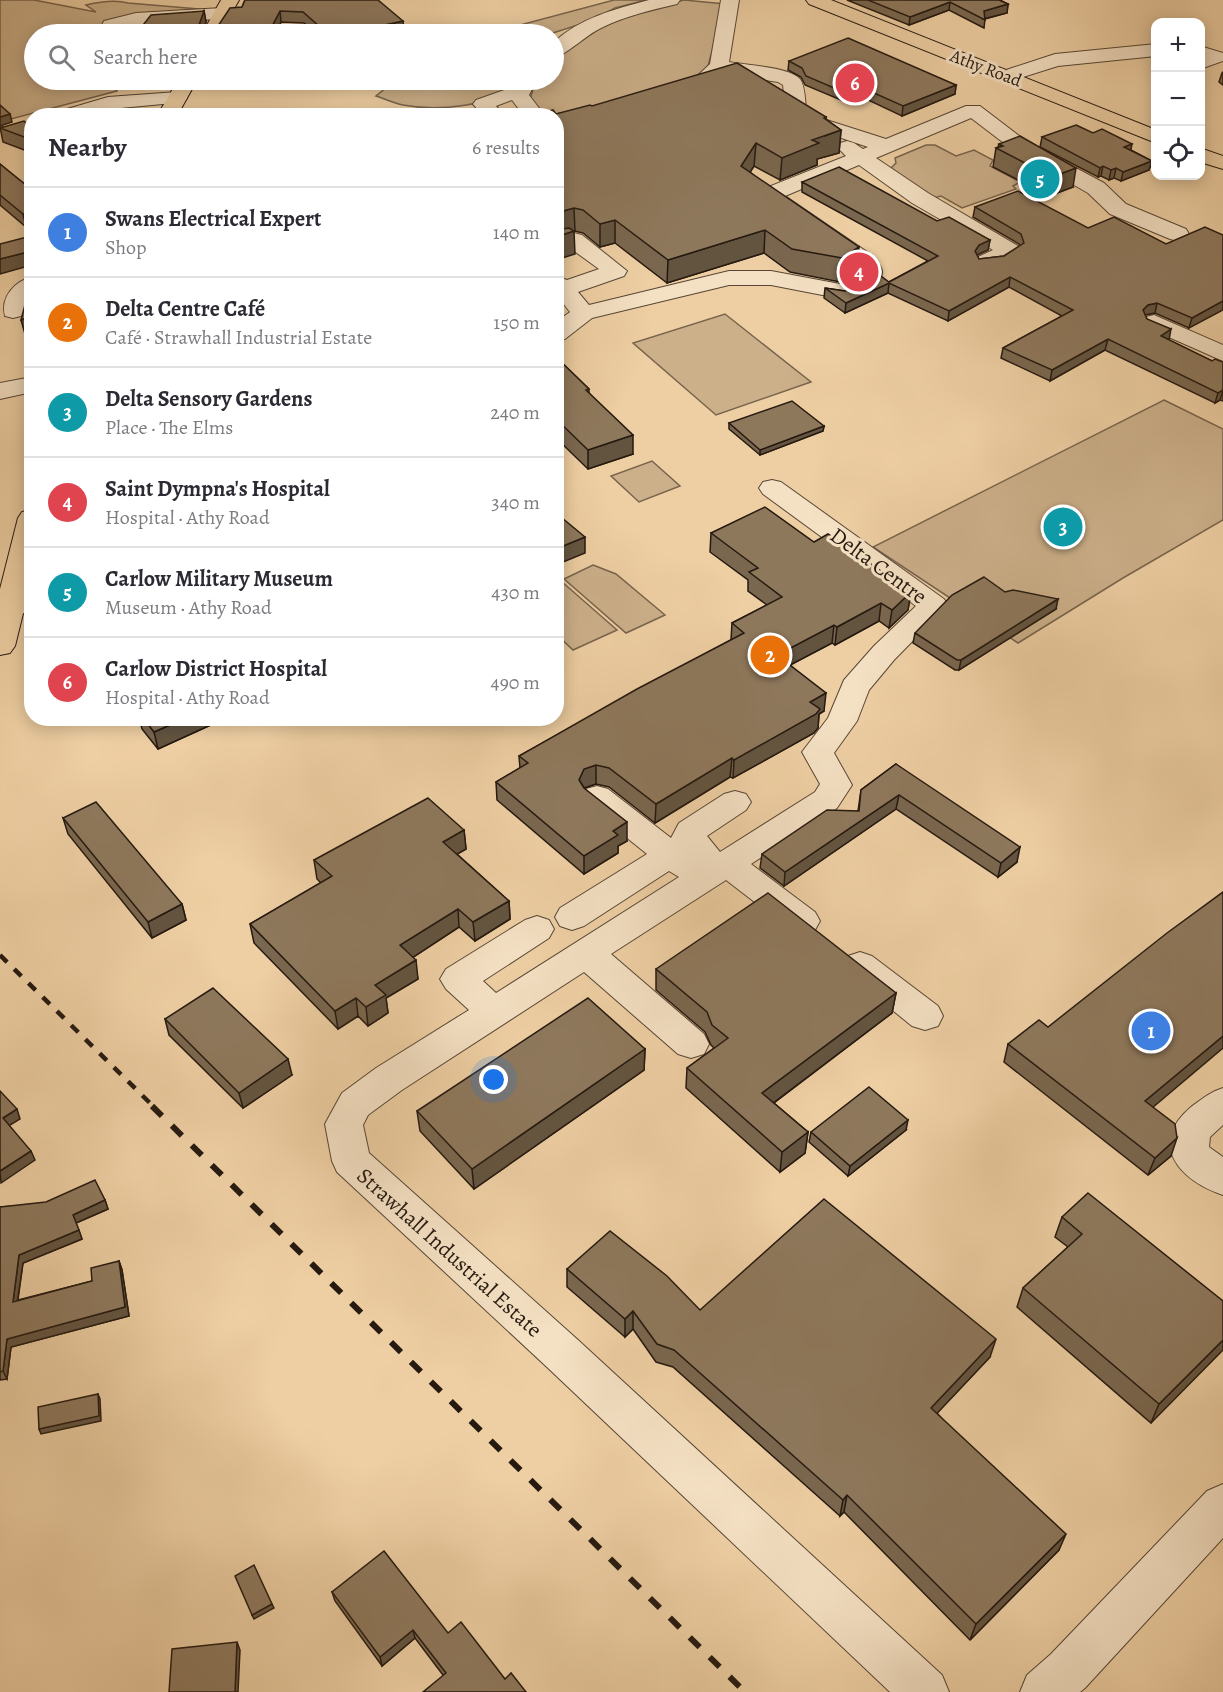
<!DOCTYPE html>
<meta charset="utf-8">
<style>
body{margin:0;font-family:Alegreya,serif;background:#f2f2f3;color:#2b2b33}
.controls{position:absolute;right:18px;top:18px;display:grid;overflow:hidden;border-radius:12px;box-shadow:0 3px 15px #0003}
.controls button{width:54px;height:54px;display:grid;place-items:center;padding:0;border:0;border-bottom:2px solid #e1e1e2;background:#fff;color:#2b2b33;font:30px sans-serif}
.you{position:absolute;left:494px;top:1080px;width:21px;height:21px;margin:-15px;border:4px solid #fff;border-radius:50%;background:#1a73e8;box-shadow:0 0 0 9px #1a73e833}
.badge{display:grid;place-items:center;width:39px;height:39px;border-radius:50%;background:#db2777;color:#fff;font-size:20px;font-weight:700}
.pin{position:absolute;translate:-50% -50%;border:3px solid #fff;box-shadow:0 2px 6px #0006}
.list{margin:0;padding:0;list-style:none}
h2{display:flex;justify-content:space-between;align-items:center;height:78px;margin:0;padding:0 24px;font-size:26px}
h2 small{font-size:20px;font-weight:400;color:#7c7c81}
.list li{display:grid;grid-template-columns:39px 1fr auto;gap:18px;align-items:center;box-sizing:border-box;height:90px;padding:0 24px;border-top:2px solid #e1e1e2}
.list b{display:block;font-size:22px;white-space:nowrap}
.list p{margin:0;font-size:20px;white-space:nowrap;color:#7c7c81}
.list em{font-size:20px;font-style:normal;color:#7c7c81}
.icon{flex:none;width:33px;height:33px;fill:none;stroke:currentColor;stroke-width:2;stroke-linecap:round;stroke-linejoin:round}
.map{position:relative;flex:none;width:1223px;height:1692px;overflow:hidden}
.search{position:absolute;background:#fff;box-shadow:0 3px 15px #0003;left:24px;top:24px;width:540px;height:66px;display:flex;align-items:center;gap:15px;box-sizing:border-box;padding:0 21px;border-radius:33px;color:#7c7c81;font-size:22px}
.panel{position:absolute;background:#fff;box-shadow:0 3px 15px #0003;left:24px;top:108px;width:540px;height:618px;border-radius:24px}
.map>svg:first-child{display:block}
.green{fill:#ccb08a;stroke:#78644d;stroke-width:1.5}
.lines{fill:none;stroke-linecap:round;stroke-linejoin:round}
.minor-casing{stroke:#574635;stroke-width:2}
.major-casing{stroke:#251910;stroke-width:2}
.minor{fill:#f4e0c3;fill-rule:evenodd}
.major{fill:#eecfa3;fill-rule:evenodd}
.rail-far1{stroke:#251910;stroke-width:4.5;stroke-dasharray:10 10;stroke-linecap:butt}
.rail{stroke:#251910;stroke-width:6;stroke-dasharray:14 14;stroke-linecap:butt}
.wall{fill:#7a674f;stroke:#251910;stroke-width:1.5}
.shaded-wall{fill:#635440;stroke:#251910;stroke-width:1.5}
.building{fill:#8e785c;stroke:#251910;stroke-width:1.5}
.labels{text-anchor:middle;stroke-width:6;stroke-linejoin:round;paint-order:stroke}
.far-street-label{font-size:18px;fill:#251910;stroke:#f4e0c3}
.street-label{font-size:22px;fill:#251910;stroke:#f4e0c3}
</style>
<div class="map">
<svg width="1223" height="1692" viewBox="0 0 1223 1692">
<rect width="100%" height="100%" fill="#eecfa3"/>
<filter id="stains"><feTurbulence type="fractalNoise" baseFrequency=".00333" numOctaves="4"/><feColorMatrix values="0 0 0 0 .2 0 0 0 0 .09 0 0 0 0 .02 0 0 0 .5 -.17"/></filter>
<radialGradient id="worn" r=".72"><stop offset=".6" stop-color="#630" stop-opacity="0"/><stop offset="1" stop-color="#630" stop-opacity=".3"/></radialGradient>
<g class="green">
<path d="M0,0H34L96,12L86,5C99,2 117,0 128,3L223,11L133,22L119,34H34V80H110L117,91L11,119L0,110Z"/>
<path d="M614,0H646L615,8L593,20L550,34H486Z"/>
<path d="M684,0L725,4L708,66L686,87L556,116C544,113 537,109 530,99L536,80H554V59C587,22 638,13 684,0Z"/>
<path d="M396,80H518C499,108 434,111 403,105C394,103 385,99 376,96Z"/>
<path d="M926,145H935L956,156L974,150L993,160L990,166L1020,182L1013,186L1016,189L962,208L941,196L930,199L889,170L896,163L895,158Z"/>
<path d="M725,314L811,382L716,415L633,343Z"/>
<path d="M1164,400L1223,429V520L1123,578L1018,643L873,547Z"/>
<path d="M652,461L680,486L639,502L611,476Z"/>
<path d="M593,565L616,574L665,615L626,633L564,579Z"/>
<path d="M561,581L617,630L573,650L557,635V583Z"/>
</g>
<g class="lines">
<defs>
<g id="minor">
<path d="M649,0H680L677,4C652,10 625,16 601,28C586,35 566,55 554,58V42C580,18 615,9 649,0Z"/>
<path d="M721,0H739L729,62C745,65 790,67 800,79C805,86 805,100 806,108L817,117L886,139L966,106H980L1027,142L1104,183L1126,204L1186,229L1189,234L1186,239L1178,241L1170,239L1110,214L1088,193L1013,150L971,118L876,158L928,193L1018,246L1021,251C1013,262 991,270 978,267L975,262L978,257L993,250L912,203L859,165L785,196L873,256C876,261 883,267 882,273C882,283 852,297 843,299L771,285H729L592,318L565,339L556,341V322L570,312L558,297L560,295L556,294V276L567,280L599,269L570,248L556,252V238L574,233L582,235L627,271L624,276L578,292L589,305L729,271H771L840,284L860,273L857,266L761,200L758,195L761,190L846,156L837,147L840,143L847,141L854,143L863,149L868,147L803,125L786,110L783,85L778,82L723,73L710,84H696L693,80L710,64Z"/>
<path d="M222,8L229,10L231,14L229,18L136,25L111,31L104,29L102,25L104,21L136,13Z"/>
<path d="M1156,44V56L1058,66L1007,82L1000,80L997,76L1000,72L1055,54Z"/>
<path d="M1200,46L1223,53V61L1200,69Z"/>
<path d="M518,80H537L529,95L545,116H524L512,100L496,106L505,116H483L473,104L476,100L513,87Z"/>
<path d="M177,92L184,94L187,98L184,102L110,109L87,116H54L57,112L108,97Z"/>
<path d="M32,277V293L26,297L25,311L21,316L13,318L5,316C0,297 15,281 32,277Z"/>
<path d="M1154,315L1223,345V361L1146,327L1142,322L1146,317Z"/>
<path d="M32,377V392L0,399V383Z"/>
<path d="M772,480L781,482L944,599L948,605L894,660L869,690L857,721L834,753L852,785L837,808L751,864L815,912L820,921L815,930L803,934L791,930L726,880L611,954L704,1034L709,1044L704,1054L691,1058L678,1054L584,972L402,1090L368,1115L363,1125L369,1153L578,1340L942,1675L949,1692H890L548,1368L337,1172L332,1161L325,1124L342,1093L376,1068L469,1010L446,989L440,979L446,969L525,920L537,916L549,920L554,929L549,938L483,981L496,993L679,877L669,871L584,926L572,930L560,926L555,917L560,908L647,854L586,805L581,797L586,789L597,786L608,789L671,838L679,823L724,794L735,791L746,794L751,802L746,810L707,836L720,852L815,792L820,784L802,752L828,718L844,680L874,646L916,606L763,494L759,488L763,482Z"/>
<path d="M11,596H32V614L1,611L0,600Z"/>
<path d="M860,952L872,956L938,1006L943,1016L938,1026L925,1030L912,1026L848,974L842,965L848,956Z"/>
<path d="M1223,1088V1125L1210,1137L1209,1147L1223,1157V1195C1180,1181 1147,1144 1191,1107C1202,1099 1210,1092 1223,1088Z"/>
<path d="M1223,1484V1538L1085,1688L1080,1692H1020L1027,1675L1051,1654L1207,1491Z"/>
</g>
<g id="major">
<path d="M221,0H239L220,34H202Z"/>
<path d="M806,0H831L1156,130V143L809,4Z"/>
<path d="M178,80H197L177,116H157Z"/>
<path d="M1200,148L1223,156V169L1200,162Z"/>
<path d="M32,510V577L15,646L10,653L0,655V589L18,518L22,512Z"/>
</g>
</defs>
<use href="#minor" class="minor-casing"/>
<use href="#major" class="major-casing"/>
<use href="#minor" class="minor"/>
<use href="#major" class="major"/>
<path class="rail-far1" d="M0,955L154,1107"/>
<path class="rail" d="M152,1106L745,1692"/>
</g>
<g class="wall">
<path d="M245,0L404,32L393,34H317L304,23L281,22L275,34H136L204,11L206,22L205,25L218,26L242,7Z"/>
<path d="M847,0H1000L1008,4L1007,13L985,19L984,28L949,10L909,25Z"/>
<path d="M789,61L956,85L955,94L902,116L862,97L848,103L805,85L801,77L788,70Z"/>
<path d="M1223,72V85L1219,82L1222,73Z"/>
<path d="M592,106L826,117V119L841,130L839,153L817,159V165L780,180L754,166L750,172L856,270L840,282L790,272L764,253L667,283L615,243L600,247L583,233L574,231L556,114Z"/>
<path d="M0,127L32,128V153L3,142Z"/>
<path d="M1042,137L1131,150L1152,161L1149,170L1121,181L1114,178L1109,180L1101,176L1098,177L1040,147Z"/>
<path d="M999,144L1073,187L1049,196L993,167L996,148L998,147Z"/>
<path d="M0,164L32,190V226L26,227L0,205Z"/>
<path d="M802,182L937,221L990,240L988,250L977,255L979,259L1004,256L1020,246L1019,244L973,217L975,207L1088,228L1166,244L1223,235L1189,328L1155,313L1145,315L1147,319L1169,340L1212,361L1223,362V401L1220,400L1215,403L1105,350L1050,381L1001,358L1003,348L1062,316L1009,287L948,321L888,293L845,313L824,298L825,288L845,291L889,282L928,261L802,192Z"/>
<path d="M556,357L589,389V393L633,454L588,469L556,438Z"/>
<path d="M729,423L824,426L823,431L760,455L729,429Z"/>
<path d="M711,533L814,542L911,592L908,610L889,628L879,621L835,645L832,643L790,665L824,711L819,714L818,728L814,733L733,778L730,777L655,823L609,787L596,784L584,788L627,841L618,846V853L584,874L497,800L496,782L520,768L519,756L731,640L732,623L767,605L748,591V580L710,552Z"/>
<path d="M1005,592L1056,609L959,670H955L913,643L915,633Z"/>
<path d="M139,718H226L158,749L142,729Z"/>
<path d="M896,764L1017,862L998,877L896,809L784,886L760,868L762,854L858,811L861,790Z"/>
<path d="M63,818L182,904L186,920L152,938L68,834Z"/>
<path d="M464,830L466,849L457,854L509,901L510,919L475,941L459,927L413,957L418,979L386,998L388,1013L368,1026L358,1016L338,1029L254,943L250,924L321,883L317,879L314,860Z"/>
<path d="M656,969L896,993L892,1013L774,1103L808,1132L805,1153L780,1172L686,1088L687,1068L714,1048L711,1045L705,1032L656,990Z"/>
<path d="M165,1019L292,1075L243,1108L169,1035Z"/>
<path d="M1008,1044L1153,1107L1171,1156L1148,1175L1004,1062Z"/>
<path d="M645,1049L644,1070L474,1189L420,1131L417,1111Z"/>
<path d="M906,1130L848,1176L809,1142L811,1132Z"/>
<path d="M105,1200L108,1209L76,1223L82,1239L23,1263L18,1300L92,1281L119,1261L122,1270L129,1316L11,1347L7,1379L0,1380V1207Z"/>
<path d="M1062,1217L1223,1301L1151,1423L1017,1307L1023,1288L1068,1247L1055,1237Z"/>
<path d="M567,1269L700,1310L990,1357L937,1413L1059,1550L970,1640L844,1512L840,1516L673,1367L656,1362L633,1329L625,1337L567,1287Z"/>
<path d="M332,1592L448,1633L505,1679L526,1692L443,1675L415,1638L382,1666L335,1601Z"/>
</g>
<g class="shaded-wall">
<path d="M950,2L949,10L909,25L910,17Z"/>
<path d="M1008,4L1007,13L983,19L984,11Z"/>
<path d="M204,11L206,22L201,34L199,25Z"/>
<path d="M280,11L281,22L275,34H268Z"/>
<path d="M403,21L404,32L393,34H343Z"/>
<path d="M956,85L955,94L902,116L903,106Z"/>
<path d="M863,88L862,97L848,103V94Z"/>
<path d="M10,114L12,122L0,126V117Z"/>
<path d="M826,117L825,136L841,130L839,153L817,159V165L780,180L782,158L812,140L824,118Z"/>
<path d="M756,143L754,166L740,188L741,166Z"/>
<path d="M1132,144L1130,154L1124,147Z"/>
<path d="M1152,161L1149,170L1121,181L1123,172Z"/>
<path d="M1103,166L1101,176L1098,177L1100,168Z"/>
<path d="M1076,168L1073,187L1049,196L1052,177Z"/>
<path d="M1116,168L1114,178L1109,180L1111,170Z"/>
<path d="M574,208L575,231L556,236V213Z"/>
<path d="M32,212V226L26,227L23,214Z"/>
<path d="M615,220V243L600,247V224Z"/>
<path d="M765,230L764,253L667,283L668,260Z"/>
<path d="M574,231L575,254L556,260V237Z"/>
<path d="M990,240L988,250L977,255L975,251L979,245Z"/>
<path d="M859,247L856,270L840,282L842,258Z"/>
<path d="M32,251V265L0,274V259Z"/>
<path d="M1010,277L1009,287L948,321L949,311Z"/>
<path d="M889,283L888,293L845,313L846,303Z"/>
<path d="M1223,301V310L1189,328L1192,318Z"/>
<path d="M1157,303L1155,313L1145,315L1143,310L1148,305Z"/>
<path d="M32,316V332L25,334L21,320Z"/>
<path d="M1171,329L1169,340L1161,336Z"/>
<path d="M1108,339L1105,350L1050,381L1052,370Z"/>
<path d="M1223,390L1220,400L1215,403L1218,393Z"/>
<path d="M824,426L823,431L760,455V450Z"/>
<path d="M633,435V454L588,469V450Z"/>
<path d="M585,537V553L556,565V549Z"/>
<path d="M911,592L908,610L889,628L892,610Z"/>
<path d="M1058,599L1056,609L959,670L961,660Z"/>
<path d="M881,603L879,621L835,645L837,627Z"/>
<path d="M834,625L832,643L775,673L777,655Z"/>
<path d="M826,693L824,711L819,714L818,728L814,733L733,778L734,760L810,702Z"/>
<path d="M186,718H226L158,749L154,732Z"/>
<path d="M732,758L730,777L655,823L656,804Z"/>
<path d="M596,765V784L584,788L579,780L584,769Z"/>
<path d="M899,795L896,809L784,886L785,872Z"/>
<path d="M627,822V841L618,846V853L584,874V856L613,831Z"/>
<path d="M464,830L466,849L445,861L443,842Z"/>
<path d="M1020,847L1017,862L998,877L1001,863Z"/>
<path d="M509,901L510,919L475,941L473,922Z"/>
<path d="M182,904L186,920L152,938L148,922Z"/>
<path d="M458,909L459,927L403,964L400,945Z"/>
<path d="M416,960L418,979L386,998L388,1013L368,1026L366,1007L375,985Z"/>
<path d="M896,993L892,1013L760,1113L762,1093Z"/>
<path d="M356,998L358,1016L338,1029L335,1011Z"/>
<path d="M1223,1036V1048L1139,1119L1145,1101Z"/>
<path d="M645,1049L644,1070L474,1189L472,1169Z"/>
<path d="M288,1059L292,1075L243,1108L239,1093Z"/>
<path d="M17,1109L20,1119L7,1127L3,1118Z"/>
<path d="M908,1120L906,1130L848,1176L850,1166Z"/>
<path d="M808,1132L805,1153L780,1172L782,1152Z"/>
<path d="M1177,1138L1171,1156L1148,1175L1155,1158Z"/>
<path d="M31,1151L35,1160L1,1183L0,1171Z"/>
<path d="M105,1200L108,1209L76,1223L73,1215Z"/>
<path d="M79,1230L82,1239L23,1263L16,1310L13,1302L19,1255Z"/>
<path d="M119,1261L122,1270L129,1316L11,1347L7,1379L3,1371L7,1339L125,1307Z"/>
<path d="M633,1311V1329L625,1337V1319Z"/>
<path d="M996,1339L990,1357L926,1425L931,1408Z"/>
<path d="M1223,1340V1350L1151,1423L1159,1404Z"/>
<path d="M98,1394L100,1399L101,1421L41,1434L39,1429Z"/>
<path d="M847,1495L844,1512L840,1516L843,1500Z"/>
<path d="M1066,1534L1059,1550L970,1640L976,1624Z"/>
<path d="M272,1604L274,1608L254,1619L252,1615Z"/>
<path d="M413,1630L415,1638L382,1666L380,1657Z"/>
<path d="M237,1642L240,1650L238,1692H235Z"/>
</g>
<g class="building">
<path d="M245,0H378L403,21L343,34H328L303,12L280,11L268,34H136L151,15L204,11L199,25L218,26L230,8L242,7Z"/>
<path d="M868,0H999L1008,4L984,11L985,20L950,2L910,17Z"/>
<path d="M848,38L956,85L903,106L863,88L848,94L806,76L802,68L789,61Z"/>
<path d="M737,63L826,117L824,118L841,130L812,140L819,143L782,158L756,143L741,166L859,247L842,258L792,249L765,230L668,260L615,220L600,224L583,210L574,208L556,213V116H534L553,110L556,114L590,105L592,106Z"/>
<path d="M0,105L10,114L0,117Z"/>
<path d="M24,121L32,128V140L0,128Z"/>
<path d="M1076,125L1093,133L1102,129L1132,144L1124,147L1152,161L1123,172L1116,168L1111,170L1103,166L1100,168L1042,137Z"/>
<path d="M1020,136L1076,168L1052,177L996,148L1003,146L999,144Z"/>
<path d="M0,164L32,190V212L23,214L0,195Z"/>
<path d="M839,167L937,221L949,217L990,240L979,245L975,251L979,259L1004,256L1024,243L1021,234L975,207L1018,191L1088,228L1114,217L1166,244L1205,227L1223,235V301L1192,318L1157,303L1148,305L1143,310L1147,319L1171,329L1161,336L1212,361L1215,359L1223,362V390L1218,393L1108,339L1052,370L1003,348L1073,310L1010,277L949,311L889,283L846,303L825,288L845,291L878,274L889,282L938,256L802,182Z"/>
<path d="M569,228L574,231L556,237V230Z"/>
<path d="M31,236H32V251L0,259V244Z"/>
<path d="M32,278V316L21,320Z"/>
<path d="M556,357L589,389L586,390L633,435L588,450L556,419V412L562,410L556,404Z"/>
<path d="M792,401L824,426L760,450L729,423Z"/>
<path d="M765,507L814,542L828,534L911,592L892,610L881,603L837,627L834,625L777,655L826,693L810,702L820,709L816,714L734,760L732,758L656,804L609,768L596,765L584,769L579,780L584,788L627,822L613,831L618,835L584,856L496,782L528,763L519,756L637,689L744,633L732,623L782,597L749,572L758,568L711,533Z"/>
<path d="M556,513L585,537L556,549Z"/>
<path d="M984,577L1005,592L1013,590L1058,599L961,660H957L915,633L952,595Z"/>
<path d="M143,718H186L154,732Z"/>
<path d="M896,764L1020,847L1001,863L899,795L785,872L762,854L827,810L859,811L861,790Z"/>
<path d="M428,798L464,830L443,842L509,901L473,922L458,909L400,945L416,960L375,985L386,995L366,1007L356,998L335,1011L250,924L332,876L314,860Z"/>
<path d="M96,802L182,904L148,922L63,818Z"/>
<path d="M1223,892V1036L1145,1101L1175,1124L1177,1138L1155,1158L1008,1044L1039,1020L1048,1027L1167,933Z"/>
<path d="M768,893L896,993L762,1093L808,1132L782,1152L687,1068L728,1038L712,1025L707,1012L656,969Z"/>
<path d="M213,988L288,1059L239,1093L165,1019Z"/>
<path d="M588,998L645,1049L472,1169L417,1111Z"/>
<path d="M869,1087L908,1120L850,1166L811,1132Z"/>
<path d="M0,1091L17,1109L3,1118L31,1151L0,1171Z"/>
<path d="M95,1180L105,1200L73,1215L79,1230L19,1255L13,1302L92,1281L91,1268L119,1261L125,1307L7,1339L3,1371L0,1372V1207L46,1202Z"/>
<path d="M1088,1193L1223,1301V1340L1159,1404L1023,1288L1082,1234L1062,1217Z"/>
<path d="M824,1199L996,1339L931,1408L1066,1534L976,1624L847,1495L843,1500L674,1350L657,1344L633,1311L625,1319L567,1269L610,1231L667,1276L700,1310Z"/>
<path d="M98,1394L99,1416L39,1429L38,1407Z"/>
<path d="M384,1551L448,1633L461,1622L505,1679L511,1673L526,1692H423L446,1673L413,1630L380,1657L332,1592Z"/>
<path d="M254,1565L272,1604L252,1615L235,1576Z"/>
<path d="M237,1642L235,1692H169L172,1649Z"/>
</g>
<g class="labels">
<g class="far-street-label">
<text transform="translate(986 68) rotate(21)" y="6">Athy Road</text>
</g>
<g class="street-label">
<text transform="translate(879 565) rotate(36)" y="8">Delta Centre</text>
<text transform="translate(450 1252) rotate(42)" y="8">Strawhall Industrial Estate</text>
</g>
</g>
<rect width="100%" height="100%" filter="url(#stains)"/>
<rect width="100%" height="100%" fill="url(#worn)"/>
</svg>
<div class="controls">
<button>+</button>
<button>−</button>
<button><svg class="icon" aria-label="locate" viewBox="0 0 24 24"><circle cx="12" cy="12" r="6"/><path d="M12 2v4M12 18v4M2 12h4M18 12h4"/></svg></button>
</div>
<div class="you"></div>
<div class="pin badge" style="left:1151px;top:1031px;background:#3f7fe0">1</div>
<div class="pin badge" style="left:770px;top:655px;background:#e8710a">2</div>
<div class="pin badge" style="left:1063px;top:527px;background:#0f9aa8">3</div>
<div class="pin badge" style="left:859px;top:272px;background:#e0444e">4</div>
<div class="pin badge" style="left:1040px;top:179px;background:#0f9aa8">5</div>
<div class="pin badge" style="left:855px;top:83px;background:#e0444e">6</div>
<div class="search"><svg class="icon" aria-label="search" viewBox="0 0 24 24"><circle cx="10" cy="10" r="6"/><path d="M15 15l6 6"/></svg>Search here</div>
<section class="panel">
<h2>Nearby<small>6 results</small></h2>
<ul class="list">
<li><span class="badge" style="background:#3f7fe0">1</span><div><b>Swans Electrical Expert</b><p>Shop</p></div><em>140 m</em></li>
<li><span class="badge" style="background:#e8710a">2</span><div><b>Delta Centre Café</b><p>Café · Strawhall Industrial Estate</p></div><em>150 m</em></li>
<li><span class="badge" style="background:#0f9aa8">3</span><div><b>Delta Sensory Gardens</b><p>Place · The Elms</p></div><em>240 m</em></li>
<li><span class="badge" style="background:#e0444e">4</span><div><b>Saint Dympna's Hospital</b><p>Hospital · Athy Road</p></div><em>340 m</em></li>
<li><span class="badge" style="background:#0f9aa8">5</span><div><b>Carlow Military Museum</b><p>Museum · Athy Road</p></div><em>430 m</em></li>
<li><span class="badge" style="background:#e0444e">6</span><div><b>Carlow District Hospital</b><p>Hospital · Athy Road</p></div><em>490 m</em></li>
</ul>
</section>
</div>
